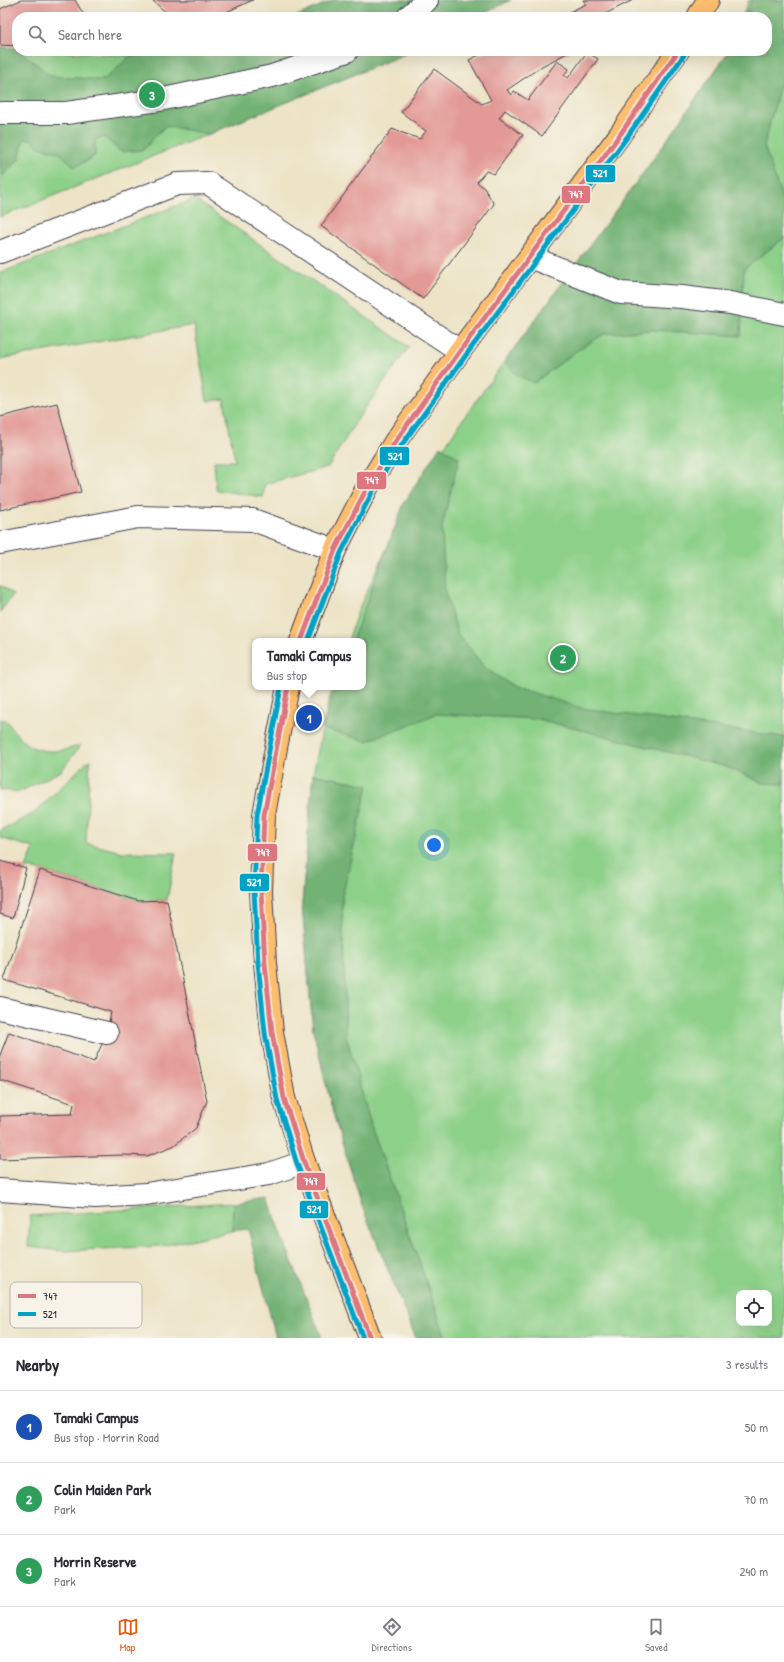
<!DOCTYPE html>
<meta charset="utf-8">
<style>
body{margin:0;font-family:"Patrick Hand",sans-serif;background:#f2f2f3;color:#2b2b33}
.controls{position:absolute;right:12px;bottom:12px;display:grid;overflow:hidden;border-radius:8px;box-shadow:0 4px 16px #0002}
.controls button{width:36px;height:36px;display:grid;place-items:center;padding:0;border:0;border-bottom:1px solid #e1e1e2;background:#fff;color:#2b2b33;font:20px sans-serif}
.you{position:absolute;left:434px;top:845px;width:14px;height:14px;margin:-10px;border:3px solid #fff;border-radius:50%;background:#1a73e8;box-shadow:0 0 0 6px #1a73e833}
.badge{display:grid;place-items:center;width:26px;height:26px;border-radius:50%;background:#ea580c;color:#fff;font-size:13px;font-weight:700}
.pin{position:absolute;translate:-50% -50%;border:2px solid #fff;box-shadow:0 1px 4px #0006}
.popup{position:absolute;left:252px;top:638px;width:114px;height:52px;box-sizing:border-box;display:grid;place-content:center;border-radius:8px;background:#fff;filter:drop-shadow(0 1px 3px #0005);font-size:13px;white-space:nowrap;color:#7c7c81}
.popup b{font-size:15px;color:#2b2b33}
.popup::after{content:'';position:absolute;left:50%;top:100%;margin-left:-8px;border:8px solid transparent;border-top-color:#fff}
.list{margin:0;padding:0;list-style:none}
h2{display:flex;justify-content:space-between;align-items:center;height:52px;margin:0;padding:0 16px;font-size:17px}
h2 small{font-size:13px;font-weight:400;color:#7c7c81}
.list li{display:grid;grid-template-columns:26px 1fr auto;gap:12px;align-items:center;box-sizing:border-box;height:72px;padding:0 16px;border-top:1px solid #e1e1e2}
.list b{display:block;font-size:15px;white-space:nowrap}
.list p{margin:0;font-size:13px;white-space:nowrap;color:#7c7c81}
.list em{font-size:13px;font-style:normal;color:#7c7c81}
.icon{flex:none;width:22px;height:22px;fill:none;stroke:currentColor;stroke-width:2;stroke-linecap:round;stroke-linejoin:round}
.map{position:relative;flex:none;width:784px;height:1338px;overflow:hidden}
.search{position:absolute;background:#fff;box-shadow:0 4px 16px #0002;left:12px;right:12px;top:12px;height:44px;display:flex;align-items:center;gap:10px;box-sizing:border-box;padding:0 14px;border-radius:16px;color:#7c7c81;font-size:15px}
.sheet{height:268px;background:#fff}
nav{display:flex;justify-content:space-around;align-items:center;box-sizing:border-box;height:56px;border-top:1px solid #e1e1e2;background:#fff;font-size:11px;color:#7c7c81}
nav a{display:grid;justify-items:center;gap:2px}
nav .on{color:#ea580c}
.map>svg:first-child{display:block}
.green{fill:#8dd089;stroke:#587962;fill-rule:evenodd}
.forest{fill:#72b275;stroke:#4a6a58}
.building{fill:#e39995}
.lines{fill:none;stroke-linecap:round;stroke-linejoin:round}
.minor-casing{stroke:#403f50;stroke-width:24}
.major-casing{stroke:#403f50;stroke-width:24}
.minor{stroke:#fff;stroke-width:22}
.major{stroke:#fcbd6e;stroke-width:22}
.bus-1-casing{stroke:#f7f3e8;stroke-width:8}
.bus-2-casing{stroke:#f7f3e8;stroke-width:8}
.bus-1{stroke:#dd767e;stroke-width:5}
.bus-2{stroke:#02a2c7;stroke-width:5}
.key{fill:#f7f3e8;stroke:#b7b4b4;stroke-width:1}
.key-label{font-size:11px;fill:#22223b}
.line-badge{stroke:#f7f3e8;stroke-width:1.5}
.badge-label{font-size:11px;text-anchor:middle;font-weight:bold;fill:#fff}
</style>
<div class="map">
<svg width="784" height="1338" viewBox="0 0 784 1338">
<rect width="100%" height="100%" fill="#f7f3e8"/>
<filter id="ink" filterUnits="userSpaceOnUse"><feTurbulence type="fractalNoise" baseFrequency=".025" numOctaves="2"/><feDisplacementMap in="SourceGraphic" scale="8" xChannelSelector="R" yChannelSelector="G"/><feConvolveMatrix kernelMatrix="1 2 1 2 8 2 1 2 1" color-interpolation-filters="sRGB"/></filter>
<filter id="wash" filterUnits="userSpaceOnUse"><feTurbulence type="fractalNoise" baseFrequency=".012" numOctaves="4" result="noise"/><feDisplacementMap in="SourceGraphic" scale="16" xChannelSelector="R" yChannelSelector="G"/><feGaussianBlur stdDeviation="0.9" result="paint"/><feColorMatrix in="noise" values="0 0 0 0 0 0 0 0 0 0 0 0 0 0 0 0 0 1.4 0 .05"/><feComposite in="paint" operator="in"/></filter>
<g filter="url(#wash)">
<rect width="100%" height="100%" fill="#ede4c7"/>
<g class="green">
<path d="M749,0H784V1338H416L362,1206L333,1113L313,1029L302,905L313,774L328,703L333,687H363V641H348L357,613L395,530L422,480L463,419L509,355L646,172L729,51H767V17H742ZM739,1293H769V1323H739Z"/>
<path d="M0,47L17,48V51H57L130,56L184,51H412L209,134L0,217Z"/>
<path d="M194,199L409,347L359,417L328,467L265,484L263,497L216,490L214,461H235L224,399L207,401L194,325L0,359V273Z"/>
<path d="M0,585L13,595L0,612Z"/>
<path d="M0,720H6C11,727 16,734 22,740C40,756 61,752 81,745L61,771L19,792L0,790Z"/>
<path d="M90,759L86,843L122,852L176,853L167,900L138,901L40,870L26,868L34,848L0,838V831L34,813Z"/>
<path d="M233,1203L232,1231L161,1246L64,1251L28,1247L30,1216Z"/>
</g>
<g class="forest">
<path d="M333,0H511L478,17H295Z"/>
<path d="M752,0H784V70L764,146L784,204V238L744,269L741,336L652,330L604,334L575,352L534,383L517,375L504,362L657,154L729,51H767V17H744Z"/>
<path d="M0,47L17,48V51H20L51,76L104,80L130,56L184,51H412L209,134L165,126L143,150L121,152L104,137L95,139V156L75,167L60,153L39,147L31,139H24L19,159L4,175L0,174Z"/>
<path d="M440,446L459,458L442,527L445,592L458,634L486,669L515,687L581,708L784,737V784L763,783L726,767L538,719L436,714L367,741L323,729L335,687H363V641H352L404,503Z"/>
<path d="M313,774L368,785L342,897L346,1035L371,1125L446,1338H416L362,1206L333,1113L313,1029L302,905Z"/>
<path d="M269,1198L282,1236L322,1338H276L248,1229L232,1231L233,1203Z"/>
</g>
<g id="blocks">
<g class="building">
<path d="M21,0H75L85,17H17V46L0,45V9Z"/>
<path d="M152,0H253L215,17H171Z"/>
<path d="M583,0H633L599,17H559L586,4Z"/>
<path d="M487,51H571L542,66L507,90L511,95L514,91L528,100L557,61L569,69L564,75L568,78L587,52L598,59L542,136L505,110L499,118L523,135L494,174L486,171L477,182L484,188L494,204L423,299L321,226L392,129L420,139L426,131L401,112L434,69L482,104L491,100L469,60Z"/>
<path d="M57,403L81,492L0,510V417Z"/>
<path d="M0,861L26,868L13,918L0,914Z"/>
<path d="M40,870L138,901L167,900L207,1101L196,1128L173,1146L147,1156L123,1155L0,1159V1116L72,1114L74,1104L0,1080V1055L9,1032L94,1062L107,1033L111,1012L4,980Z"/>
</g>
</g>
</g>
<g filter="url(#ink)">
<use href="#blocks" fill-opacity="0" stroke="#403f50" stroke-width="1"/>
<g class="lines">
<defs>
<g id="minor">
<path d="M408,17L427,0"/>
<path d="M1,113H66L159,100L272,76L347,51"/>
<path d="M0,252L177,184L208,183L460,351"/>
<path d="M530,257L621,293L682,297L730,303L784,314"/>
<path d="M0,543L138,517L253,520L335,550"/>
<path d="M0,1008L107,1033"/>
<path d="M0,1190L95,1197L146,1194L269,1174L304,1162"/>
</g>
<g id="major">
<path d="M698,17L708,0"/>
<path d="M301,641L335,550L368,486L395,442L460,351L619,136L678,51"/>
<path d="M288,687L276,748L264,815L261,891L265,963L272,1032L284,1098L304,1162L370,1338"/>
</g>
</defs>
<use href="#minor" class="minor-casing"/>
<use href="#major" class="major-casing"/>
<use href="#minor" class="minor"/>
<use href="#major" class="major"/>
<defs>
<g id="bus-1">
<path d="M301,641L335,550L368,486L395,442L460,351L619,136L678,51"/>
<path d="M288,687L264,815L261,891L265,963L272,1032L284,1098L304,1162L370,1338"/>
</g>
<g id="bus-2">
<path d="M308,641L341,553L374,489L401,446L466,355L625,140L684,55"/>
<path d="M281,687L257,815L254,891L258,963L265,1033L277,1099L297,1164L363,1338"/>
</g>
</defs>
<use href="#bus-1" class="bus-1-casing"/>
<use href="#bus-2" class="bus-2-casing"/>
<use href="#bus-1" class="bus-1"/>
<use href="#bus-2" class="bus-2"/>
</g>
</g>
<rect x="10" y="1282" width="132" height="46" rx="6" class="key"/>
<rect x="18" y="1294" width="18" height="4" fill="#dd767e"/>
<rect x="18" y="1312" width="18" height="4" fill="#02a2c7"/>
<g class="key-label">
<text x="43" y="1300">747</text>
<text x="43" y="1318">521</text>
</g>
<g class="line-badge">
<rect x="585" y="164" width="31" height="19" rx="4" fill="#02a2c7"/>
<rect x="561" y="185" width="30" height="19" rx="4" fill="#dd767e"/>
<rect x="379" y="446" width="31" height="20" rx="4" fill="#02a2c7"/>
<rect x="356" y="471" width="31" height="19" rx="4" fill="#dd767e"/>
<rect x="247" y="843" width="31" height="19" rx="4" fill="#dd767e"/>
<rect x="239" y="873" width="31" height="19" rx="4" fill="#02a2c7"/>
<rect x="296" y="1172" width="30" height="19" rx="4" fill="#dd767e"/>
<rect x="299" y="1200" width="30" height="19" rx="4" fill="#02a2c7"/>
</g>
<g class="badge-label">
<text x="600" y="177">521</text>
<text x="576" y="198">747</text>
<text x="395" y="460">521</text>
<text x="372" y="484">747</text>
<text x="263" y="856">747</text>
<text x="254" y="886">521</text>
<text x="311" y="1185">747</text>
<text x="314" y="1213">521</text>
</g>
</svg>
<div class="controls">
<button><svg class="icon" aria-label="locate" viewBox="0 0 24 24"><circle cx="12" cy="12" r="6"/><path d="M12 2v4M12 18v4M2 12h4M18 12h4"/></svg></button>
</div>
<div class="you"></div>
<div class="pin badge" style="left:309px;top:718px;background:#1a4fb4">1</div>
<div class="popup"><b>Tamaki Campus</b>Bus stop</div>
<div class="pin badge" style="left:563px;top:658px;background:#2e9e5b">2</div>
<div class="pin badge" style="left:152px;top:95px;background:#2e9e5b">3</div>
<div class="search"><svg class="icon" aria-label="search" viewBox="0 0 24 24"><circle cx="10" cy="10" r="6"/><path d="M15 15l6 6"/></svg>Search here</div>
</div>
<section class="sheet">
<h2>Nearby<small>3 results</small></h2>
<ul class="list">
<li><span class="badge" style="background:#1a4fb4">1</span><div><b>Tamaki Campus</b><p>Bus stop · Morrin Road</p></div><em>50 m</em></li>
<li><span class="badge" style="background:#2e9e5b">2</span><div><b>Colin Maiden Park</b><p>Park</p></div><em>70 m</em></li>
<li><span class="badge" style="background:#2e9e5b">3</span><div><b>Morrin Reserve</b><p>Park</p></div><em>240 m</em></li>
</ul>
</section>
<nav>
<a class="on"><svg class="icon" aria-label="map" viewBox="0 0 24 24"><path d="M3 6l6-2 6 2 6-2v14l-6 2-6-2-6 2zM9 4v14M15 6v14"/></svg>Map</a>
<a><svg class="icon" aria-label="directions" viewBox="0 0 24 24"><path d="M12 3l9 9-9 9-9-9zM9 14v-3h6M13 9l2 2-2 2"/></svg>Directions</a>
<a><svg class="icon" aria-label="saved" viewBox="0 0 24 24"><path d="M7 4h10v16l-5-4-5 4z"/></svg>Saved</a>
</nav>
